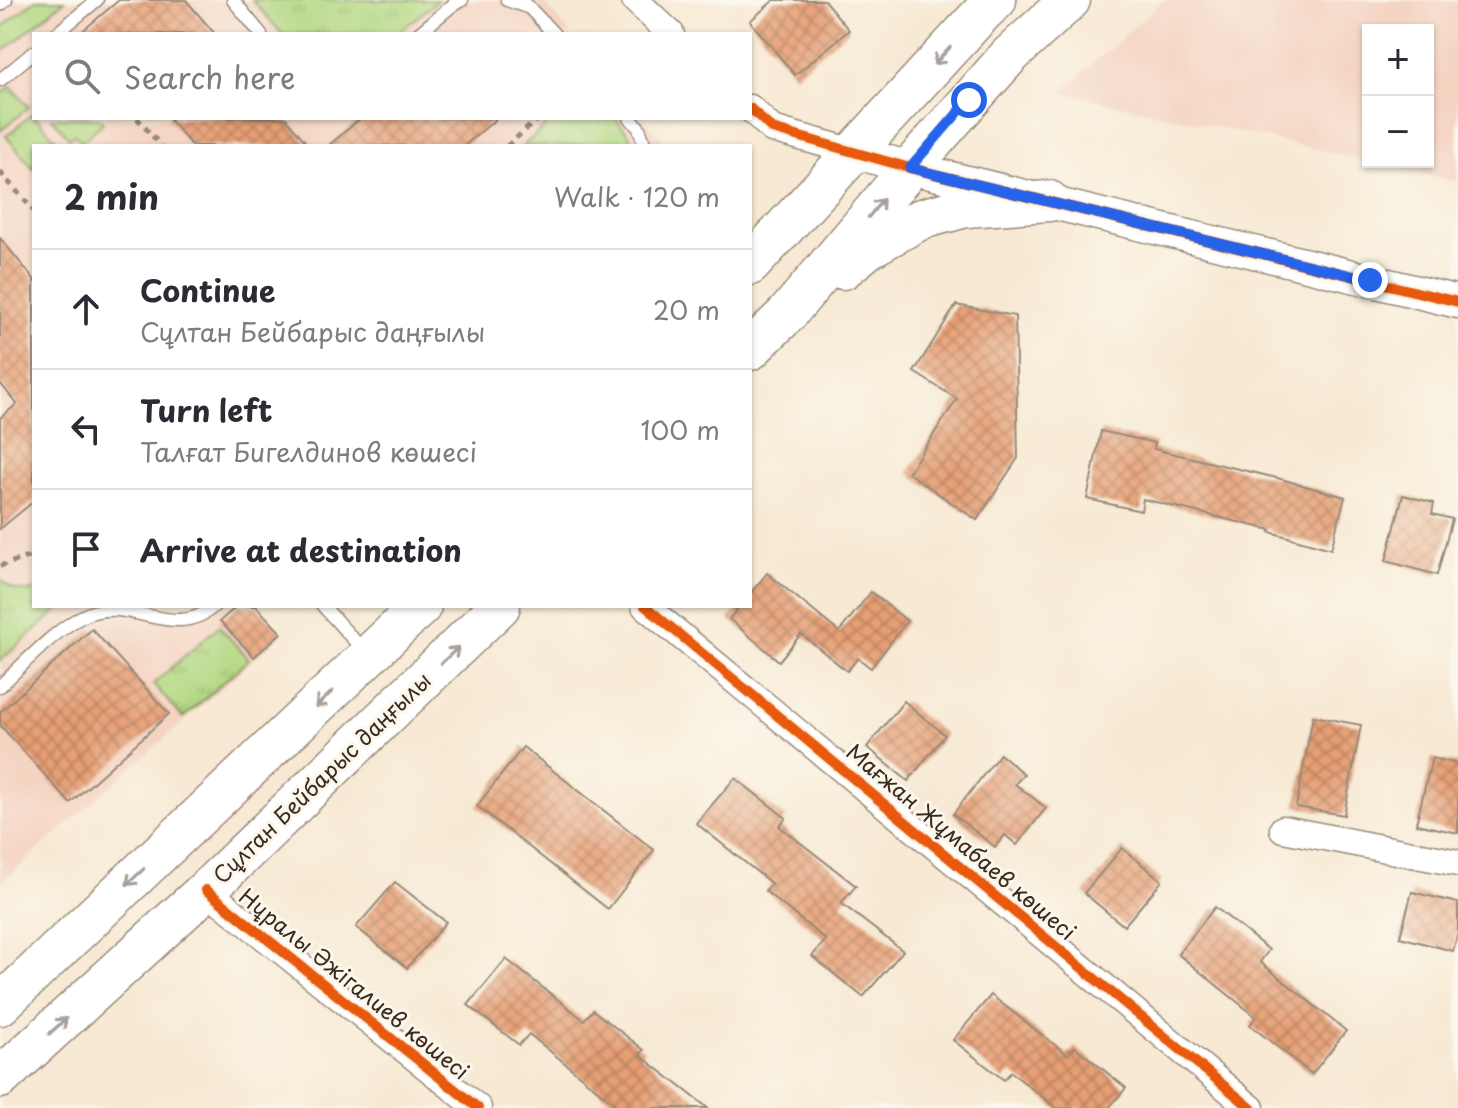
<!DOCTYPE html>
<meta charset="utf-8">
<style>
body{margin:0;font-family:"Playpen Sans",sans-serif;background:#f2f2f3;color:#2b2b33}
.controls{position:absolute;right:24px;top:24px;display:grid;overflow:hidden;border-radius:0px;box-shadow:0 2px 6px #0004}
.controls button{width:72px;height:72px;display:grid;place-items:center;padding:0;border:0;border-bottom:2px solid #e1e1e2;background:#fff;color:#2b2b33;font:40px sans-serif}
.stop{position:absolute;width:24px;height:24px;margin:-18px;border:6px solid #2563eb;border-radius:50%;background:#fff}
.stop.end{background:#2563eb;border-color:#fff;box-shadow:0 2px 8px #0008}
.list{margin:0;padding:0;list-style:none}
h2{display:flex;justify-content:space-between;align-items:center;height:104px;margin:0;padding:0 32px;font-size:34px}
h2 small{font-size:26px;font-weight:400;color:#7c7c81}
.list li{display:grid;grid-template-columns:52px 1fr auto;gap:24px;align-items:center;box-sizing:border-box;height:120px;padding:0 32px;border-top:2px solid #e1e1e2}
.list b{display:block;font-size:30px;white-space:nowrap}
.list p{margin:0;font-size:26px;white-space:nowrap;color:#7c7c81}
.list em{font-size:26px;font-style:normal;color:#7c7c81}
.icon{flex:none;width:44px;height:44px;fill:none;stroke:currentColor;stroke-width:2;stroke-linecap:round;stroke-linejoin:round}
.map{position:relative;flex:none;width:1458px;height:1108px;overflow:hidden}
.search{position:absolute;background:#fff;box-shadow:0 2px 6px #0004;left:32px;top:32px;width:720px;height:88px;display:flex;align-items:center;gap:20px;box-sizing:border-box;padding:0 28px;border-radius:0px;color:#7c7c81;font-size:30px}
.panel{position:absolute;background:#fff;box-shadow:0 2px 6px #0004;left:32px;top:144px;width:720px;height:464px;border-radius:0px}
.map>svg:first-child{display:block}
.built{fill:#f4d3c1}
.grass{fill:url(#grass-tufts);stroke:#768050;stroke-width:2}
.building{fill:url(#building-cross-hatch)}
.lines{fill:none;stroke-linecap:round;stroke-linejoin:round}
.service-casing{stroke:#998a78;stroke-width:15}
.minor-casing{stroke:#998a78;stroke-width:29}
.tertiary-casing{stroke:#998a78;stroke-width:35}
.primary-casing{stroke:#998a78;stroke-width:43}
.path{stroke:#998a78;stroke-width:5;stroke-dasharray:6 6;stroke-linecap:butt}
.service{stroke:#fff;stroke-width:12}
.minor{stroke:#fff;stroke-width:26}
.tertiary{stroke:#fff;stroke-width:32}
.primary{stroke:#fff;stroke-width:40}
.cycleway-casing{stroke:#fbf7ec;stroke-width:15}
.cycleway{stroke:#e8590c;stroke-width:10}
.oneway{stroke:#a79f9a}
.route{stroke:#2563eb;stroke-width:10}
.labels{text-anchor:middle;stroke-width:6;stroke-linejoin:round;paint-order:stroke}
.street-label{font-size:22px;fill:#3b2a1e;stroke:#fbf7ec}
</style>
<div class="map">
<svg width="1458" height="1108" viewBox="0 0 1458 1108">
<defs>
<pattern id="grass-tufts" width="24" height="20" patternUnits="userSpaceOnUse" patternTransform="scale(2)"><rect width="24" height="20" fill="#b2d781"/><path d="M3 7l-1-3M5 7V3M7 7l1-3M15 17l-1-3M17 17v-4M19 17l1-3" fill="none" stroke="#9ab96f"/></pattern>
<pattern id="building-cross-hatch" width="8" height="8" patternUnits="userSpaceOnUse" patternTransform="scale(2)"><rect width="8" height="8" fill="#e79f75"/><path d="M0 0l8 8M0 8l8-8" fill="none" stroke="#bc825f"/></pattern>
</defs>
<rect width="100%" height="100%" fill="#fbf7ec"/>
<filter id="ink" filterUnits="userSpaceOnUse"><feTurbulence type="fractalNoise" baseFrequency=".0125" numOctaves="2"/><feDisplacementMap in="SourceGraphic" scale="16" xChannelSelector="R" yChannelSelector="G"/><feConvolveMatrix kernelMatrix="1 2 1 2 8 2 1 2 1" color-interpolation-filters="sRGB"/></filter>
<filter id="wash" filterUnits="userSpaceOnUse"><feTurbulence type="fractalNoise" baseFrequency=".006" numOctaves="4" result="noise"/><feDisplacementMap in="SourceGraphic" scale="32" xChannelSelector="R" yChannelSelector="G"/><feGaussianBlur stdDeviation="1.8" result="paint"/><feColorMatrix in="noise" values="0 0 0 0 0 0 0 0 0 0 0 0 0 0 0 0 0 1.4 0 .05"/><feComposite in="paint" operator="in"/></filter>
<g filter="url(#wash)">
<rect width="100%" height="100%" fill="#f7e9d3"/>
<g class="built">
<path d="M0,0H541L571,34H34V118H644L668,146H34V606H258L283,633L0,884Z"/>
<path d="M1164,0H1458V182L1371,162H1428V30H1368V161L1061,92Z"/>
</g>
<g class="grass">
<path d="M35,0H65L0,54V29Z"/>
<path d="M252,0H438L397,34H282Z"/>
<path d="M11,86L29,107L0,131V95Z"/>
<path d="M33,113L34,118H37L61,145L34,146V169L6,136Z"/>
<path d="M52,118H98L103,123L81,142L75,134L69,138Z"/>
<path d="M554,118H615L629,134L633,145L523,146Z"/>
<path d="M0,579C12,590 18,593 34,590V606H63L0,661Z"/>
<path d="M219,626L249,659L183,718L153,684Z"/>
</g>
<g id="blocks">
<g class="building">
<path d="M119,0H186L215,34H79Z"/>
<path d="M774,0H824L849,30L795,75L750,21Z"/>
<path d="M168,118H286L309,146H192Z"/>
<path d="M361,118H497L464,146H328Z"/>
<path d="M0,238L34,279V501L0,529V418L17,404L0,383Z"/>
<path d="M956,305L1015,316L1018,458L977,520L908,473L957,399L914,372Z"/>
<path d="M1101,431L1155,443L1154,449L1281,479L1345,497L1331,549L1270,532L1271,530L1143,499L1141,511L1087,499Z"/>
<path d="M1403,495L1434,503L1432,514L1452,519L1437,575L1386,561Z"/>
<path d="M767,573L839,632L871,592L907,621L871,668L858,658L847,671L801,634L779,661L729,619L740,606H750V594Z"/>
<path d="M237,606H256L281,633L254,657L220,621Z"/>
<path d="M92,629L169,714L70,803L0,725V712Z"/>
<path d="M904,701L945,735L908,781L867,747Z"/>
<path d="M1313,716L1361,725L1344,815L1296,807Z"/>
<path d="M523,747L654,850L608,909L477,806Z"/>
<path d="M1000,754L1024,774L1015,784L1046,808L1017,845L1005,835L995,847L953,814Z"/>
<path d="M1432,758L1458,764V833L1416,824Z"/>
<path d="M735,778L786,818L779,826L856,886L841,903L903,951L863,997L812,956L826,940L765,891L772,884L696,823Z"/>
<path d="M1122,848L1162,881L1124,926L1084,893Z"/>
<path d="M395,882L446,922L407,968L356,927Z"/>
<path d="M1412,892L1458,903V933L1453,951L1400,937Z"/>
<path d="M1215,907L1269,950L1260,962L1346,1031L1312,1074L1250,1025L1256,1017L1178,954Z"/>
<path d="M506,959L584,1020L593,1010L644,1050L640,1055L708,1108H620L529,1034L519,1045L468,1005Z"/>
<path d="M991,995L1068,1055L1075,1047L1126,1088L1109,1108H1056L1011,1072L1004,1080L953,1040Z"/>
</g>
</g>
</g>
<g filter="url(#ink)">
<use href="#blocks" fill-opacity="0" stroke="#998a78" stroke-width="2"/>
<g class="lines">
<defs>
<g id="service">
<path d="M233,0L261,34"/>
<path d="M507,0L527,7"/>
<path d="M522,0L554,34"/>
<path d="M0,5L6,0"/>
<path d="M56,34L97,0"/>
<path d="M418,34L454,4L462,0"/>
<path d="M0,80L34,52"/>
<path d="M630,118L639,128L645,146"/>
<path d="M323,606L364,651"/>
<path d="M0,686C24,664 60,624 90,613C132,598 175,641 214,606"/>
</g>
<g id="minor">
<path d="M635,0L671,34"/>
<path d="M750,108L772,129L854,152"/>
<path d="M645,606L1251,1108"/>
<path d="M1283,829L1458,863"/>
<path d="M206,890L478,1108"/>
</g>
<path id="tertiary" d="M854,152L910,168L1458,302"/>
<g id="primary">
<path d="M750,265L983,12L996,0"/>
<path d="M843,269L869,248L921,219L966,207L1049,201"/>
<path d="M750,350L787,314L910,168L1009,56L1070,0"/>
<path d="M0,1005L421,606"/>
<path d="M0,1078L206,890L500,606"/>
</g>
</defs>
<use href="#service" class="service-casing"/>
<use href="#minor" class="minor-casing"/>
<use href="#tertiary" class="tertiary-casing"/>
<use href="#primary" class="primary-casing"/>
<g class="path">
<path d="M137,118L161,146"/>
<path d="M507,146L539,118"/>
<path d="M0,172L34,211"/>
<path d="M0,566L34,555"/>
</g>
<use href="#service" class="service"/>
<use href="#minor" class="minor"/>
<use href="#tertiary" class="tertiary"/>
<use href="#primary" class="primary"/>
<defs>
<g id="cycleway">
<path d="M750,108L772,129L910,168L1458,302"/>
<path d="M645,606L1251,1108"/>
<path d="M206,890L478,1108"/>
</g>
</defs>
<use href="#cycleway" class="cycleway-casing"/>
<use href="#cycleway" class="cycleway"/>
</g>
<defs><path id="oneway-shaft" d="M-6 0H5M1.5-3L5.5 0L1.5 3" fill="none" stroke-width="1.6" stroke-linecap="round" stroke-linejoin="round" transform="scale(2)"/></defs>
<g class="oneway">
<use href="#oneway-shaft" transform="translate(942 56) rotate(133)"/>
<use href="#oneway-shaft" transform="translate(876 208) rotate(-50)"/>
<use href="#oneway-shaft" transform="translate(450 655) rotate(-44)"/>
<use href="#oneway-shaft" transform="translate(324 699) rotate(137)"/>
<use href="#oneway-shaft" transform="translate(135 877) rotate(137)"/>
<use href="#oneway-shaft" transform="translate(58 1026) rotate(-42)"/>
</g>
</g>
<g class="lines" filter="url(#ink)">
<path class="route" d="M969,100L910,168L1370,280"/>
</g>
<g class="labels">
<g class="street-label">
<text transform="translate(322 778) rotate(-44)" y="8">Сұлтан Бейбарыс даңғылы</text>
<text transform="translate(961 842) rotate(40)" y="8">Мағжан Жұмабаев көшесі</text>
<text transform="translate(354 984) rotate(39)" y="8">Нұралы Әжiгалиев көшесi</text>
</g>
</g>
</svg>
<div class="controls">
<button>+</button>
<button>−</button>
</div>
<div class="stop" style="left:969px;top:100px"></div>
<div class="stop end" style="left:1370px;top:280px"></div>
<div class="search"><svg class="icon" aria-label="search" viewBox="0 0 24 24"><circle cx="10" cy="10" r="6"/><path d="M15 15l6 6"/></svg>Search here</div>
<section class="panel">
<h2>2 min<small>Walk · 120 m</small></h2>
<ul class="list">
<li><svg class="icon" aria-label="ahead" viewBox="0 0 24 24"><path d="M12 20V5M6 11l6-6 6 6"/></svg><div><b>Continue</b><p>Сұлтан Бейбарыс даңғылы</p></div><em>20 m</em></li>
<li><svg class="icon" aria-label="left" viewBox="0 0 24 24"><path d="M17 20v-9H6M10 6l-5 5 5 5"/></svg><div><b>Turn left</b><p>Талғат Бигелдинов көшесі</p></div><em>100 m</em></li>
<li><svg class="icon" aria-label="arrive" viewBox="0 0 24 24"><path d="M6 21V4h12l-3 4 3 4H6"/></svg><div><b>Arrive at destination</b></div></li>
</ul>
</section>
</div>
